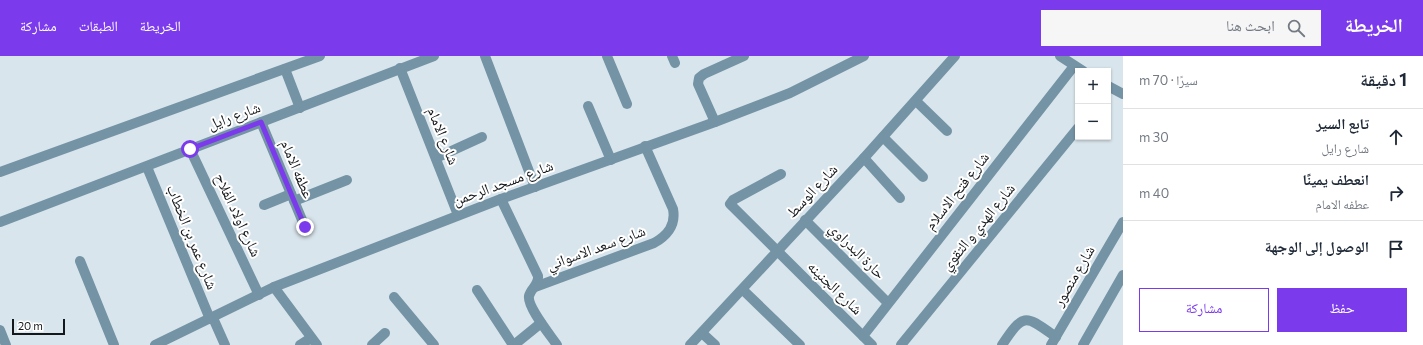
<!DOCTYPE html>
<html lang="ar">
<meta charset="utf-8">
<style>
body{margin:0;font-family:Commissioner,"Noto Naskh Arabic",sans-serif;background:#f6f6f7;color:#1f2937;direction:rtl}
.controls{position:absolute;right:12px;top:12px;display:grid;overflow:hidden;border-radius:0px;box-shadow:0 1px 3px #0004}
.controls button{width:36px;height:36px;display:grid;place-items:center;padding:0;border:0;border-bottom:1px solid #e0e1e3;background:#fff;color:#1f2937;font:20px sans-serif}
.scale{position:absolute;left:12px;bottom:10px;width:53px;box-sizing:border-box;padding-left:4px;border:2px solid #14181b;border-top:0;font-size:11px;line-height:14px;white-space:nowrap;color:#14181b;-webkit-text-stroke:3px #fff;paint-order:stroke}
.stop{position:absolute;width:12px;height:12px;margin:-9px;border:3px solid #7c3aed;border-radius:50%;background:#fff}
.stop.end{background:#7c3aed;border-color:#fff;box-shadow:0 1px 4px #0008}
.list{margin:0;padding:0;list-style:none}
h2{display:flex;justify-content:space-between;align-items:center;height:52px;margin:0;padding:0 16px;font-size:17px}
h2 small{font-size:13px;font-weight:400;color:#747a83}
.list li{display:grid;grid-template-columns:26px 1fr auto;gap:12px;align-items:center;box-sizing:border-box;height:56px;padding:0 16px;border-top:1px solid #e0e1e3}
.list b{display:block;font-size:15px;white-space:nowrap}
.list p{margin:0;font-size:13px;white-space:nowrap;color:#747a83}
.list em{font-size:13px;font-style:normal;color:#747a83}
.actions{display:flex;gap:8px;padding:12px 16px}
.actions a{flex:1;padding:9px 0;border:1px solid #7c3aed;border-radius:0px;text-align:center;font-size:14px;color:#7c3aed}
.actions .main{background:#7c3aed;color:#fff}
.icon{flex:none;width:22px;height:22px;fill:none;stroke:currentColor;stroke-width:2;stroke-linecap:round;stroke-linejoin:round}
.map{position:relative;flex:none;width:1123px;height:289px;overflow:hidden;direction:ltr}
header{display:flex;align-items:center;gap:24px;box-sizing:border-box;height:56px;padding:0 20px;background:#7c3aed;color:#fff}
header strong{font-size:19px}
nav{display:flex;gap:22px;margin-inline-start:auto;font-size:14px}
.search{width:280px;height:36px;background:#f6f6f7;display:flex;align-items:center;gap:10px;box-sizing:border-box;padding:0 14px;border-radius:0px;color:#747a83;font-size:15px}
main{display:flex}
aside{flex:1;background:#fff}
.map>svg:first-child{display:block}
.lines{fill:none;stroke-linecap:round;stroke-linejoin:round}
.minor{stroke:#7494a6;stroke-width:10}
.route{stroke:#7c3aed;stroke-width:5}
.labels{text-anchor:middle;stroke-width:4;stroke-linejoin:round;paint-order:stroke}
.street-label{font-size:15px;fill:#14181b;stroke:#fff}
</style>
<header>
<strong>الخريطة</strong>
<div class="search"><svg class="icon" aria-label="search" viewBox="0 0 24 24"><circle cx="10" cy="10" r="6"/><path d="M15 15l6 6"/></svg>ابحث هنا</div>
<nav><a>الخريطة</a><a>الطبقات</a><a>مشاركة</a></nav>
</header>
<main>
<aside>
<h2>1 دقيقة<small>سيرًا · 70 m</small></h2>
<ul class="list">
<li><svg class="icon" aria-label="ahead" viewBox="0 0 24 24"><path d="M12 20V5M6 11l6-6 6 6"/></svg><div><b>تابع السير</b><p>شارع رايل</p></div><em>30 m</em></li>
<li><svg class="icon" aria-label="right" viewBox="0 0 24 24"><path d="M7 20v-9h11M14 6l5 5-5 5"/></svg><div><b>انعطف يمينًا</b><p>عطفه الامام</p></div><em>40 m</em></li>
<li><svg class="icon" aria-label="arrive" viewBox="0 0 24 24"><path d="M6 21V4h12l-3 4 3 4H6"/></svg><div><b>الوصول إلى الوجهة</b></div></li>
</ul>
<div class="actions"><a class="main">حفظ</a><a>مشاركة</a></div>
</aside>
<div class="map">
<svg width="1123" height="289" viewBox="0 0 1123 289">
<rect width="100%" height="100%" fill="#d9e5ec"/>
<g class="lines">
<g class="minor">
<path d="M485,0L535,131"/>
<path d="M607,0L627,48"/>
<path d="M672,0L675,7"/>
<path d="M1060,0L1083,15"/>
<path d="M400,12L458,159"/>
<path d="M285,13L300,52"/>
<path d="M1108,30L1123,38"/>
<path d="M916,45L947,75"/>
<path d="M588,50L611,104"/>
<path d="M261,66L305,171"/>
<path d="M715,66L698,28L699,22L704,18L744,0"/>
<path d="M883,81L923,121"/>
<path d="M190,93L259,239"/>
<path d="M436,102L482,81"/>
<path d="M864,102L900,142"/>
<path d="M147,111L210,263"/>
<path d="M0,116L320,0"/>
<path d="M781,118L733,144L730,148L872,289"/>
<path d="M501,143L538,220C539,229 531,232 529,240C527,251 551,280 557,289"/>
<path d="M294,145L347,124"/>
<path d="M264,149L291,138"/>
<path d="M805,164L888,247"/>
<path d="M0,166L434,0"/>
<path d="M80,205L114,289"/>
<path d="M274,231L317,289"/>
<path d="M535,231L654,187C668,179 676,169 673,153L645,90"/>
<path d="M477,234L513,289"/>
<path d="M743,234L800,289"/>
<path d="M394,241L434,289"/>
<path d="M213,262L225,289"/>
<path d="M0,274L6,289"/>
<path d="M702,277L715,289"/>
<path d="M863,280L1074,10"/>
<path d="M155,289L274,231L501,143L715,66L790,37L864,0"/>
<path d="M300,289L311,282"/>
<path d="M372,289L385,277"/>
<path d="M514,289L541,267"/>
<path d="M690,289L864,102L955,0"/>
<path d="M901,289L1078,72"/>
<path d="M1002,289C1024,256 1025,259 1056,281"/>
<path d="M1051,289L1123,166"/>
<path d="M1083,289L1123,219"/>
</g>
</g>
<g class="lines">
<path class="route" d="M190,93L261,66L305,171"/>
</g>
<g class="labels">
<g class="street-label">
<text transform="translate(234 60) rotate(-20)" y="5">شارع رايل</text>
<text transform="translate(443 80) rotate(68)" y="5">شارع الامام</text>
<text transform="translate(297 113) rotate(67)" y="5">عطفه الامام</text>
<text transform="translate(503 127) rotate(-20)" y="5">شارع مسجد الرحمن</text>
<text transform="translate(812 135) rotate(-47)" y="5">شارع الوسط</text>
<text transform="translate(957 135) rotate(-52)" y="5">شارع فتح الاسلام</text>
<text transform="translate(238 159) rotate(65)" y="5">شارع اولاد الفلاح</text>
<text transform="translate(978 171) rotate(-51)" y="5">شارع الهدي و التقوي</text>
<text transform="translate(192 181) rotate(68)" y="5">شارع عمر بن الخطاب</text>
<text transform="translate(596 192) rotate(-20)" y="5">شارع سعد الاسواني</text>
<text transform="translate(857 195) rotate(45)" y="5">حارة البدراوي</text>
<text transform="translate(1074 220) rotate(-60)" y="5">شارع منصور</text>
<text transform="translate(835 232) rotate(44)" y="5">شارع الجنينه</text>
</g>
</g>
</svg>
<div class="controls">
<button>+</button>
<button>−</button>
</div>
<div class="scale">20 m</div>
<div class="stop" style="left:190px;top:93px"></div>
<div class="stop end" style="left:305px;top:171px"></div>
</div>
</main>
